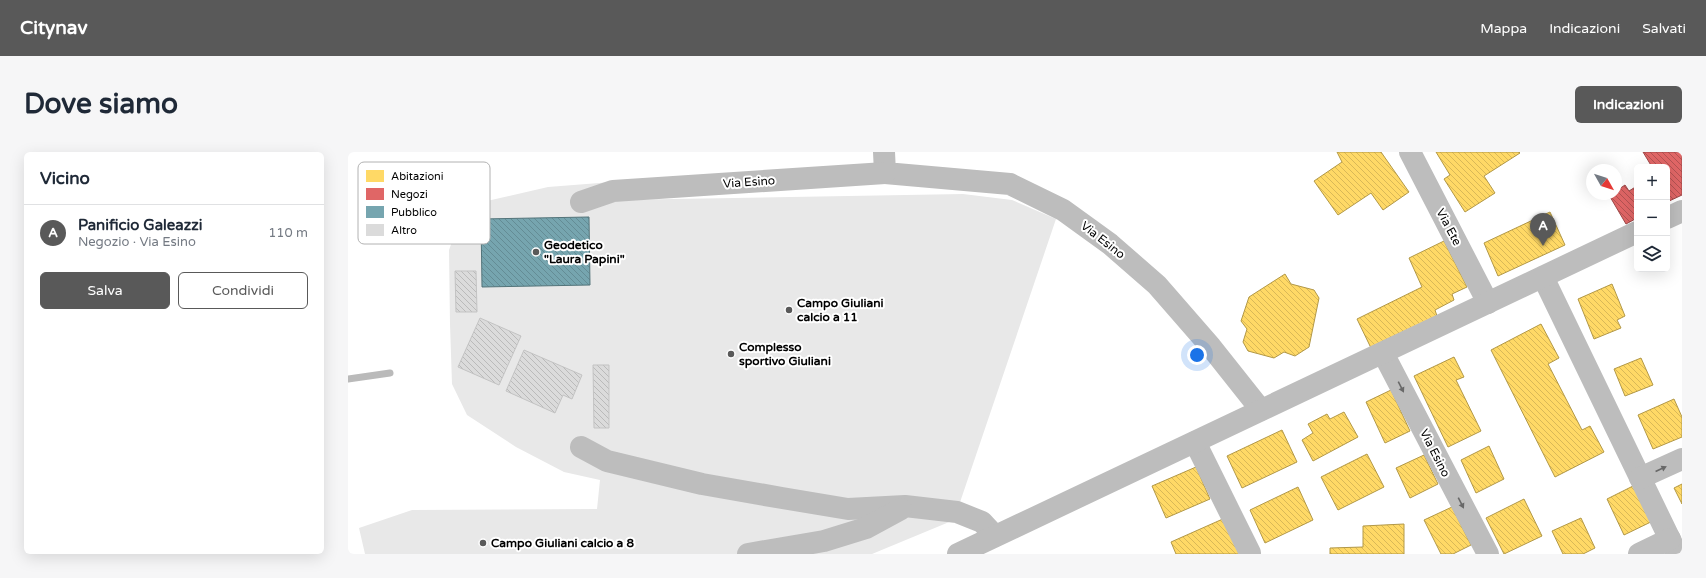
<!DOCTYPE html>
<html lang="it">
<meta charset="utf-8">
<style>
body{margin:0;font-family:"Varela Round",sans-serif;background:#f6f6f7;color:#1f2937}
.controls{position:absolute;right:12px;top:12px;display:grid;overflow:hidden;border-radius:6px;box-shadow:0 4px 16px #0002}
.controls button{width:36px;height:36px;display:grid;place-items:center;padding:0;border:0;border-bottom:1px solid #e0e1e3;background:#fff;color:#1f2937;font:20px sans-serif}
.compass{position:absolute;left:1238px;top:12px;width:36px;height:36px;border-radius:50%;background:#fff;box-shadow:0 4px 16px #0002;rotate:129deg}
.you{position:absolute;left:849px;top:203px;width:14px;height:14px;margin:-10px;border:3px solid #fff;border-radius:50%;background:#1a73e8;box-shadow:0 0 0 6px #1a73e833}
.badge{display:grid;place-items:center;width:26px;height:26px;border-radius:50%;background:#595959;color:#fff;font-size:13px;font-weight:700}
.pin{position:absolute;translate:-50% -33px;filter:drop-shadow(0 1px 2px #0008)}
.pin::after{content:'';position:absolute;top:21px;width:14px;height:12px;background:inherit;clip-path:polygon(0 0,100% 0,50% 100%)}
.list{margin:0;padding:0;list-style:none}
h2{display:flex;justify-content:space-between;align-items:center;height:52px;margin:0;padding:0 16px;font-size:17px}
h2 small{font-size:13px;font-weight:400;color:#747a83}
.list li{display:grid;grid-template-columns:26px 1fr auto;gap:12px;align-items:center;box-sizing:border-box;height:56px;padding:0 16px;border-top:1px solid #e0e1e3}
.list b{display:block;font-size:15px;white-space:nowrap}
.list p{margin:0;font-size:13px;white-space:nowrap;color:#747a83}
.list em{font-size:13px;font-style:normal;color:#747a83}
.actions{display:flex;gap:8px;padding:12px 16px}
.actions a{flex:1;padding:9px 0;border:1px solid #595959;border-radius:6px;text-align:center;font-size:14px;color:#595959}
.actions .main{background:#595959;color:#fff}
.icon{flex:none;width:22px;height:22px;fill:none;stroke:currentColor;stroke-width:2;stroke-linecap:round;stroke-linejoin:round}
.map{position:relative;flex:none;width:1334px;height:402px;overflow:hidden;border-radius:6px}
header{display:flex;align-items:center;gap:24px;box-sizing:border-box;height:56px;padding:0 20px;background:#595959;color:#fff}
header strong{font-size:19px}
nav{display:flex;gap:22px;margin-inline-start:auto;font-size:14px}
.intro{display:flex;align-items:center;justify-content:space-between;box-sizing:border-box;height:96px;padding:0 24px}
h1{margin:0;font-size:28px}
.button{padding:10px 18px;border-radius:6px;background:#595959;color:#fff;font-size:14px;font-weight:700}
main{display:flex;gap:24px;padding:0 24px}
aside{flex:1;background:#fff;border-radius:6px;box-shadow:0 4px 16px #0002}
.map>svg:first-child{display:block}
.pitch{fill:#e8e8e8}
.homes{fill:url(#homes-back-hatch);stroke:#b29847}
.shops{fill:url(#shops-back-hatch);stroke:#9d4747}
.public{fill:url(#public-back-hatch);stroke:#53747a}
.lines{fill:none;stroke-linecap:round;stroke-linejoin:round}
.stream{stroke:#bababa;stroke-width:7}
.building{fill:url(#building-back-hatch);stroke:#c3c3c3}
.minor{stroke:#bdbdbd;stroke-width:22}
.oneway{fill:#686868}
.poi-dot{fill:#595959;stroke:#fff;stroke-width:1.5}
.labels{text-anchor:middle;stroke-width:4;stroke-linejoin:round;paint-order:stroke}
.street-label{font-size:12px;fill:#000;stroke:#fff}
.poi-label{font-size:12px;font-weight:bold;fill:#000;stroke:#fff;text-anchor:start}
.key{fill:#fff;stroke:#b2b2b2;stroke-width:1}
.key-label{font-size:11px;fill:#000}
</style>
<header>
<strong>Citynav</strong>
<nav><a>Mappa</a><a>Indicazioni</a><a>Salvati</a></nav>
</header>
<div class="intro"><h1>Dove siamo</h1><a class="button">Indicazioni</a></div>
<main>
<aside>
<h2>Vicino<small></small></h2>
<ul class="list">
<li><span class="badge">A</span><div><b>Panificio Galeazzi</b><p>Negozio · Via Esino</p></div><em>110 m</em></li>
</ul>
<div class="actions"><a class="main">Salva</a><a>Condividi</a></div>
</aside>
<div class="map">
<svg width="1334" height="402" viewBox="0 0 1334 402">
<defs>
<pattern id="homes-back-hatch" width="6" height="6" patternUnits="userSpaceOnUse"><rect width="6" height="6" fill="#ffd966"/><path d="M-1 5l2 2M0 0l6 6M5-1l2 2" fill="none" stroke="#d9b857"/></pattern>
<pattern id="shops-back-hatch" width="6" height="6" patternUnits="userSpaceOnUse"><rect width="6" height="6" fill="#e06666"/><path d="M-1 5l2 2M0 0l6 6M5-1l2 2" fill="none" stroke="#b35252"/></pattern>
<pattern id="public-back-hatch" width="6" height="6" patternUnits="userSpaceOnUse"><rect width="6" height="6" fill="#76a5af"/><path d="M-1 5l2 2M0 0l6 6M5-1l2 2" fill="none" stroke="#648c95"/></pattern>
<pattern id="building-back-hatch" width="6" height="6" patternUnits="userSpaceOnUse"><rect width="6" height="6" fill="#dbdbdb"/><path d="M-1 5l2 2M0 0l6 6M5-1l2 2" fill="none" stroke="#bababa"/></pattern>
</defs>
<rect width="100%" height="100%" fill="#fff"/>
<path class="pitch" d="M264,30L265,48L615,42L664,48L708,67L606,368L524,402H17L11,376L64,358L249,357L252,328L216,320L168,295L119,263L104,232L102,172L101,98L117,54L200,35Z"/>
<g class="homes">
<path d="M1033,0L1061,40L1035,58L1023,41L990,63L966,29L994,10L989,0Z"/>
<path d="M1088,0H1171L1172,1L1136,24L1147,41L1117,60L1096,27L1102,23Z"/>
<path d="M1202,60L1217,93L1150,124L1136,91Z"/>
<path d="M1096,89L1119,135L1104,142L1106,148L1087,158L1089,164L1023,196L1009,167L1074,135L1061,106Z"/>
<path d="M937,122L943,132L966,138L971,146L961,195L947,204L936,200L926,206L900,199L895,190L899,177L893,169L901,145Z"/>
<path d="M1264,132L1277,164L1269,168L1273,176L1246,187L1230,147Z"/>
<path d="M1193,172L1211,206L1200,212L1234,278L1242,274L1256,300L1207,325L1143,198Z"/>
<path d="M1106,205L1116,225L1108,228L1133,279L1100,295L1066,224Z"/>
<path d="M1293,206L1305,233L1277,244L1266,217Z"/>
<path d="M1043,238L1062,279L1037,291L1018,250Z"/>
<path d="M1326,247L1334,265V285L1305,297L1290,263Z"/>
<path d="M996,260L1010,285L965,309L954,288L965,281L960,272L979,262L982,267Z"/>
<path d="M934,278L949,310L894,336L879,304Z"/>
<path d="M1141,294L1156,327L1128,341L1113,308Z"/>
<path d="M1019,302L1036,335L990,358L973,325Z"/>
<path d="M1076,303L1090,332L1062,346L1048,316Z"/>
<path d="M848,315L862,347L818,366L804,334Z"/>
<path d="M1291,331L1309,367L1276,383L1259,347Z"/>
<path d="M1334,332V352L1326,336Z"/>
<path d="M950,335L965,368L917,391L902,358Z"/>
<path d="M1176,347L1194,384L1156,402L1138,366Z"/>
<path d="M1104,355L1123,393L1105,402H1093L1076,368Z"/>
<path d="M877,366L893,402H828L823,390Z"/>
<path d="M1233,366L1247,396L1235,402H1215L1204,379Z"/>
<path d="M1056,372V402H982V396L1015,395V374Z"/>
</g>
<g class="shops">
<path d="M1295,0H1334V43L1319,50V15H1304Z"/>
<path d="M1277,33L1281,39L1289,34V66L1278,72L1261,43L1268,42V39Z"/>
</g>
<path class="public" d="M241,65L242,133L134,135L133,67Z"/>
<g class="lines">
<path class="stream" d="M0,227L42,221"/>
</g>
<g class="building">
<path d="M107,119H128L129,160H108Z"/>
<path d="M132,166L173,184L151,233L110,215Z"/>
<path d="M176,198L234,223L224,247L215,243L207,261L158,239Z"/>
<path d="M245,213H261V276H246Z"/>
</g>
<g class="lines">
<g class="minor">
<path d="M536,0L537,21L662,32L715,58L762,92L809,133L863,195L913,258"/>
<path d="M1062,0L1140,151"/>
<path d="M233,50L265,39L537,21"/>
<path d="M1319,66L1334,59"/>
<path d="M1195,125L1329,402"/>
<path d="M1035,201L1140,402"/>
<path d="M847,290L902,401"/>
<path d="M233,295L259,309L354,332L434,346L500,357L557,354L609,360L634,370L647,384"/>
<path d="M1292,326L1334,307"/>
<path d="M400,402L476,389L518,376L553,357"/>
<path d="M610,402L1289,80"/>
<path d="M1291,402L1322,387"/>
</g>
</g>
<defs><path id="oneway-solid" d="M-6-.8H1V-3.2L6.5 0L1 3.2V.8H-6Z"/></defs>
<g class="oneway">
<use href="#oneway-solid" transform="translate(1053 235) rotate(63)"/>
<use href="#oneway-solid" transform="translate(1313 317) rotate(-25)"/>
<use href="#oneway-solid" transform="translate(1113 351) rotate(63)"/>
</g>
<g class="poi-dot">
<circle cx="188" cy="100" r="4"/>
<circle cx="441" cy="158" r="4"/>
<circle cx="383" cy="202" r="4"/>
<circle cx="135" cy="391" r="4"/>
</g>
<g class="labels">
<g class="street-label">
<text transform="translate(401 30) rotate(-4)" y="4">Via Esino</text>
<text transform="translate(1101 75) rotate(62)" y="4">Via Ete</text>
<text transform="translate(755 88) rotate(38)" y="4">Via Esino</text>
<text transform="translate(1087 301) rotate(63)" y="4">Via Esino</text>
</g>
<g class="poi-label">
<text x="196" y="97">Geodetico<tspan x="196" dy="14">"Laura Papini"</tspan></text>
<text x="449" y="155">Campo Giuliani<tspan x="449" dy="14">calcio a 11</tspan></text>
<text x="391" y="199">Complesso<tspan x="391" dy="14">sportivo Giuliani</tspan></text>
<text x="143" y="395">Campo Giuliani calcio a 8</text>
</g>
</g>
<rect x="10" y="10" width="132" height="82" rx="6" class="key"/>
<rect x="18" y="18" width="18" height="12" fill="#ffd966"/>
<rect x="18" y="36" width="18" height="12" fill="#e06666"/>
<rect x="18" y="54" width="18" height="12" fill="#76a5af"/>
<rect x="18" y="72" width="18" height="12" fill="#dbdbdb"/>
<g class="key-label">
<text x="43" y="28">Abitazioni</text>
<text x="43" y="46">Negozi</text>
<text x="43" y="64">Pubblico</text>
<text x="43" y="82">Altro</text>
</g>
</svg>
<div class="controls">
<button>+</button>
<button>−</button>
<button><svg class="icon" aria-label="layers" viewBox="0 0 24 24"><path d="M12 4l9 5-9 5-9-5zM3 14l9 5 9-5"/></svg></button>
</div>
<svg class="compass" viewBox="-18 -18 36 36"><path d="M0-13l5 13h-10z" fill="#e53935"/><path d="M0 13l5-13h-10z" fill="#747a83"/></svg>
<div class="you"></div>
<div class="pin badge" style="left:1195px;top:94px">A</div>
</div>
</main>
